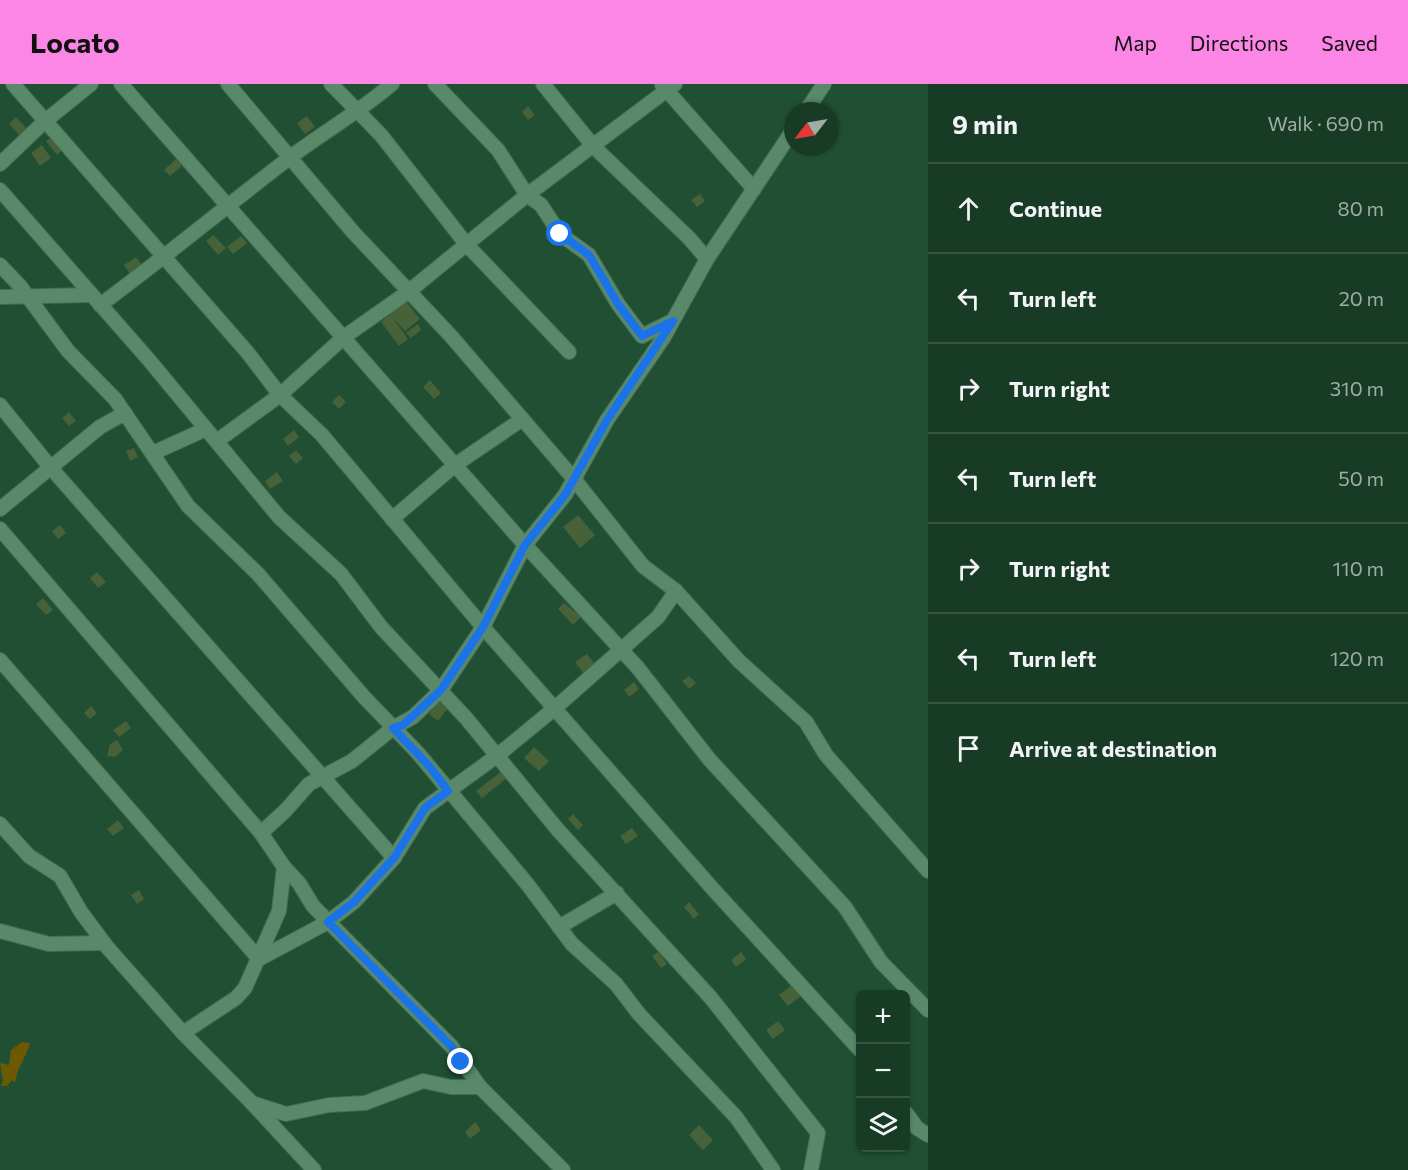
<!DOCTYPE html>
<meta charset="utf-8">
<style>
body{margin:0;font-family:Commissioner,sans-serif;background:#21422e;color:#f1f3f6}
.controls{position:absolute;right:18px;bottom:18px;display:grid;overflow:hidden;border-radius:9px;box-shadow:0 2px 4px #0004}
.controls button{width:54px;height:54px;display:grid;place-items:center;padding:0;border:0;border-bottom:2px solid #365543;background:#183b26;color:#f1f3f6;font:30px sans-serif}
.compass{position:absolute;left:784px;top:18px;width:54px;height:54px;border-radius:50%;background:#183b26;box-shadow:0 2px 4px #0004;rotate:239deg}
.stop{position:absolute;width:18px;height:18px;margin:-14px;border:4px solid #1a73e8;border-radius:50%;background:#fff}
.stop.end{background:#1a73e8;border-color:#fff;box-shadow:0 2px 6px #0008}
.list{margin:0;padding:0;list-style:none}
h2{display:flex;justify-content:space-between;align-items:center;height:78px;margin:0;padding:0 24px;font-size:26px}
h2 small{font-size:20px;font-weight:400;color:#9fada7}
.list li{display:grid;grid-template-columns:39px 1fr auto;gap:18px;align-items:center;box-sizing:border-box;height:90px;padding:0 24px;border-top:2px solid #365543}
.list b{display:block;font-size:22px;white-space:nowrap}
.list em{font-size:20px;font-style:normal;color:#9fada7}
.icon{flex:none;width:33px;height:33px;fill:none;stroke:currentColor;stroke-width:2;stroke-linecap:round;stroke-linejoin:round}
.map{position:relative;flex:none;width:928px;height:1086px;overflow:hidden}
header{display:flex;align-items:center;gap:36px;box-sizing:border-box;height:84px;padding:0 30px;background:#fb86e5;color:#111}
header strong{font-size:28px}
nav{display:flex;gap:33px;margin-inline-start:auto;font-size:21px}
main{display:flex}
aside{flex:1;background:#183b26}
.map>svg:first-child{display:block}
.water{fill:#6c5900}
.building{fill:#476138}
.lines{fill:none;stroke-linecap:round;stroke-linejoin:round}
.minor-casing{stroke:#426c55;stroke-width:16}
.minor{stroke:#598969;stroke-width:14}
.route{stroke:#1a73e8;stroke-width:8}
</style>
<header>
<strong>Locato</strong>
<nav><a>Map</a><a>Directions</a><a>Saved</a></nav>
</header>
<main>
<div class="map">
<svg width="928" height="1086" viewBox="0 0 928 1086">
<rect width="100%" height="100%" fill="#204f33"/>
<path class="water" d="M22,958L30,959C27,972 17,983 15,999L12,996L7,1002H1L3,996L0,979L9,981L11,966Z"/>
<g class="building">
<path d="M528,22L535,31L528,36L522,28Z"/>
<path d="M307,32L315,43L305,50L297,39Z"/>
<path d="M16,33L29,47L22,54L9,40Z"/>
<path d="M54,51L64,64L57,71L46,57Z"/>
<path d="M42,61L51,74L40,82L31,69Z"/>
<path d="M176,75L182,82L170,92L164,86Z"/>
<path d="M700,110L705,117L697,123L691,116Z"/>
<path d="M213,151L226,164L218,171L206,157Z"/>
<path d="M241,152L247,159L233,170L227,163Z"/>
<path d="M136,173L142,181L130,190L124,181Z"/>
<path d="M406,217L420,235L405,247L393,234L408,255L399,262L381,238Z"/>
<path d="M418,240L421,246L411,254L406,249Z"/>
<path d="M430,296L441,309L434,315L423,303Z"/>
<path d="M339,311L346,318L339,325L332,318Z"/>
<path d="M69,328L76,337L69,342L62,334Z"/>
<path d="M294,346L299,353L288,362L283,355Z"/>
<path d="M134,364L138,373L130,377L126,367Z"/>
<path d="M296,366L303,374L296,380L289,372Z"/>
<path d="M277,388L283,397L270,405L265,397Z"/>
<path d="M578,431L595,451L580,464L563,443Z"/>
<path d="M60,441L66,449L58,455L52,447Z"/>
<path d="M97,488L106,498L98,504L90,494Z"/>
<path d="M43,514L53,526L46,531L36,520Z"/>
<path d="M564,519L581,533L573,541L558,525Z"/>
<path d="M587,570L595,581L584,590L575,578Z"/>
<path d="M689,592L696,599L689,605L682,597Z"/>
<path d="M634,598L639,605L629,613L624,606Z"/>
<path d="M439,617L448,624L438,637L429,630Z"/>
<path d="M91,622L97,629L90,635L84,629Z"/>
<path d="M126,637L131,644L119,653L113,646Z"/>
<path d="M117,656L123,666L115,673L107,672L110,660Z"/>
<path d="M534,663L549,677L539,687L524,674Z"/>
<path d="M502,687L507,694L482,714L476,707Z"/>
<path d="M573,730L583,741L578,746L568,735Z"/>
<path d="M118,736L124,744L113,752L107,745Z"/>
<path d="M632,744L638,752L626,760L620,752Z"/>
<path d="M139,806L144,815L137,820L131,811Z"/>
<path d="M689,818L699,830L694,835L684,823Z"/>
<path d="M658,868L667,880L661,884L652,872Z"/>
<path d="M741,868L746,875L736,883L731,876Z"/>
<path d="M793,900L802,911L788,922L779,911Z"/>
<path d="M778,937L785,946L773,955L766,946Z"/>
<path d="M475,1038L481,1046L470,1055L465,1048Z"/>
<path d="M699,1041L713,1056L703,1066L689,1051Z"/>
</g>
<g class="lines">
<defs>
<g id="minor">
<path d="M13,0L248,269L280,311L322,351L483,543L712,804L860,966"/>
<path d="M121,0L525,461L638,584L709,675L845,823L881,878L928,926"/>
<path d="M228,0L353,148L450,251L574,395L643,482L676,507L739,577L806,638L826,671L928,787"/>
<path d="M331,0L381,51L467,161L569,268"/>
<path d="M435,0L498,66L527,111L541,121L560,150L589,171L618,220L642,252L672,237"/>
<path d="M543,0L594,63L689,154L707,175"/>
<path d="M662,1L754,105"/>
<path d="M806,27L824,0"/>
<path d="M0,80L44,38L91,0"/>
<path d="M0,106L149,276L279,433L341,490L381,543L466,634L558,746L711,914L818,1049L811,1086"/>
<path d="M0,181L20,202L68,267L115,315L188,422L258,490L364,613L417,668L528,801L572,860L616,900L639,930L736,1033L773,1086"/>
<path d="M0,213L90,211"/>
<path d="M100,221C164,174 225,123 288,75C323,48 358,29 392,0"/>
<path d="M0,321L51,384L394,774"/>
<path d="M217,357L280,311L344,253L408,208L527,111L675,0"/>
<path d="M153,369L206,345"/>
<path d="M0,425L100,343L125,329"/>
<path d="M392,435L455,381L521,336"/>
<path d="M0,445L261,749L284,783L279,827L245,904L236,914L183,949"/>
<path d="M0,576L259,875L328,838L354,818L394,774L425,724L498,671L555,624L658,533L676,507"/>
<path d="M0,740L29,772L60,792L81,828L107,863L183,949L252,1019"/>
<path d="M261,749L285,727L309,700L352,677L393,644L413,633L441,606L483,543L525,461L565,411L607,336L664,253L707,175L793,46"/>
<path d="M284,783L299,799L313,822L452,963L480,1003"/>
<path d="M559,843L617,809"/>
<path d="M0,847L49,860L104,859"/>
<path d="M906,1029L917,1044L928,1051"/>
<path d="M314,1086L252,1019L286,1030L329,1021L365,1019L423,997L451,1003H480L563,1086"/>
</g>
</defs>
<use href="#minor" class="minor-casing"/>
<use href="#minor" class="minor"/>
</g>
<g class="lines">
<path class="route" d="M461,978L452,963L328,838L354,818L394,774L425,724L448,707L430,683L393,644L403,641L441,606L483,543L525,461L565,411L607,336L673,237L642,252L618,220L589,171L560,150"/>
</g>
</svg>
<div class="controls">
<button>+</button>
<button>−</button>
<button><svg class="icon" aria-label="layers" viewBox="0 0 24 24"><path d="M12 4l9 5-9 5-9-5zM3 14l9 5 9-5"/></svg></button>
</div>
<svg class="compass" viewBox="-18 -18 36 36"><path d="M0-13l5 13h-10z" fill="#e53935"/><path d="M0 13l5-13h-10z" fill="#9fada7"/></svg>
<div class="stop" style="left:560px;top:150px"></div>
<div class="stop end" style="left:461px;top:978px"></div>
</div>
<aside>
<h2>9 min<small>Walk · 690 m</small></h2>
<ul class="list">
<li><svg class="icon" aria-label="ahead" viewBox="0 0 24 24"><path d="M12 20V5M6 11l6-6 6 6"/></svg><div><b>Continue</b></div><em>80 m</em></li>
<li><svg class="icon" aria-label="left" viewBox="0 0 24 24"><path d="M17 20v-9H6M10 6l-5 5 5 5"/></svg><div><b>Turn left</b></div><em>20 m</em></li>
<li><svg class="icon" aria-label="right" viewBox="0 0 24 24"><path d="M7 20v-9h11M14 6l5 5-5 5"/></svg><div><b>Turn right</b></div><em>310 m</em></li>
<li><svg class="icon" aria-label="left" viewBox="0 0 24 24"><path d="M17 20v-9H6M10 6l-5 5 5 5"/></svg><div><b>Turn left</b></div><em>50 m</em></li>
<li><svg class="icon" aria-label="right" viewBox="0 0 24 24"><path d="M7 20v-9h11M14 6l5 5-5 5"/></svg><div><b>Turn right</b></div><em>110 m</em></li>
<li><svg class="icon" aria-label="left" viewBox="0 0 24 24"><path d="M17 20v-9H6M10 6l-5 5 5 5"/></svg><div><b>Turn left</b></div><em>120 m</em></li>
<li><svg class="icon" aria-label="arrive" viewBox="0 0 24 24"><path d="M6 21V4h12l-3 4 3 4H6"/></svg><div><b>Arrive at destination</b></div></li>
</ul>
</aside>
</main>
